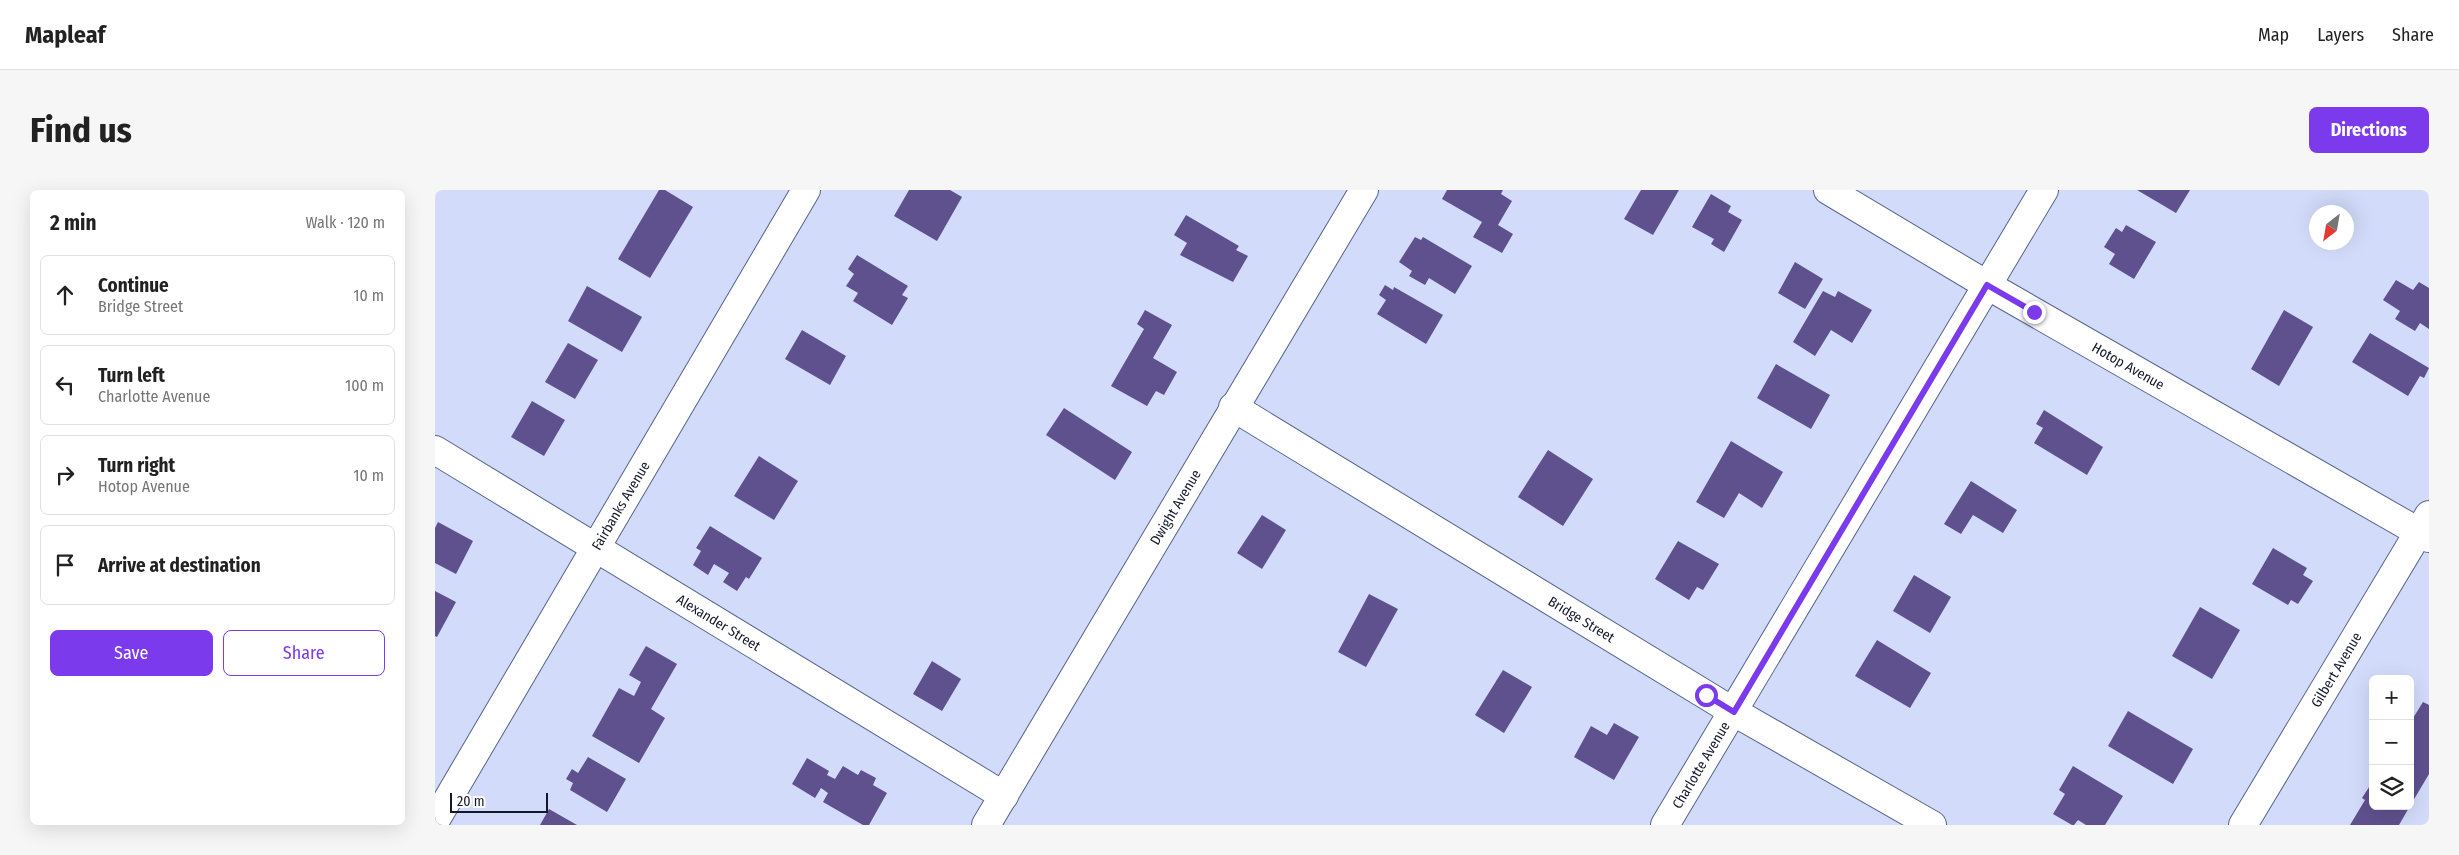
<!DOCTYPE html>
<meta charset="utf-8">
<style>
body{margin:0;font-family:"Fira Sans Condensed",sans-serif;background:#f6f6f6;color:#222}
.controls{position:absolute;right:15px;bottom:15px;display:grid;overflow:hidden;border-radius:8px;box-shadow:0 5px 20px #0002}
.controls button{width:45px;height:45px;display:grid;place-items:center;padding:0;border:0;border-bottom:1px solid #e0e0e0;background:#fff;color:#222;font:25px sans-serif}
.compass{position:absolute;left:1874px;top:15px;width:45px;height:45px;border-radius:50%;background:#fff;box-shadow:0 5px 20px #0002;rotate:211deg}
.scale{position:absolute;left:15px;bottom:12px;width:98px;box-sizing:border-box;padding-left:5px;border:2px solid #14182a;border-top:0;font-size:14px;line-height:18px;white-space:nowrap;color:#14182a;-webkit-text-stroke:4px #fdfdfd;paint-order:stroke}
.stop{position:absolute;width:15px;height:15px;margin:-11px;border:4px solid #7c3aed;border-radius:50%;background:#fff}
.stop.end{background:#7c3aed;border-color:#fff;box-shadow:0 1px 5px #0008}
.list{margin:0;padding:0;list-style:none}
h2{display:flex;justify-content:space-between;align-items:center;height:65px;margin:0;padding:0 20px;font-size:21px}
h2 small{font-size:16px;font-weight:400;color:#767676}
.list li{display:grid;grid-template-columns:32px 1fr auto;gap:15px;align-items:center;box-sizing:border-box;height:80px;margin:0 10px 10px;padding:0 10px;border:1px solid #e0e0e0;border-radius:8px}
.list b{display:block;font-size:19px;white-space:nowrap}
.list p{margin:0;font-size:16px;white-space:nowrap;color:#767676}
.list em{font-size:16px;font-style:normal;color:#767676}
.actions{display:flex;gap:10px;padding:15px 20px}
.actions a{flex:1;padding:11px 0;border:1px solid #7c3aed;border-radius:8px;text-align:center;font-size:18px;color:#7c3aed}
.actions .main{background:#7c3aed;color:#fff}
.icon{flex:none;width:28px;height:28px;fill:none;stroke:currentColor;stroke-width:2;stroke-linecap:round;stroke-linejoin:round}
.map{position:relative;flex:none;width:1994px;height:635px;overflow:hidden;border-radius:8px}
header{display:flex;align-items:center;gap:30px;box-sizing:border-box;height:70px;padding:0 25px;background:#fff;border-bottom:1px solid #e0e0e0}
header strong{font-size:24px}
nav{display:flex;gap:28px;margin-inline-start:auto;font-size:18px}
.intro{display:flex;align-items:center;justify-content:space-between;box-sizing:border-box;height:120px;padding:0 30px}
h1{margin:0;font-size:35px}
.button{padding:12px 22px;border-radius:8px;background:#7c3aed;color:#fff;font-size:18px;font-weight:700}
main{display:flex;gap:30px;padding:0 30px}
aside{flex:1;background:#fff;border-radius:8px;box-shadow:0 5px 20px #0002}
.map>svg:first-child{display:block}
.building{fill:#5f518e}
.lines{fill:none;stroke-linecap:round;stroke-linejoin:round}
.minor-casing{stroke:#58648f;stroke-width:30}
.minor{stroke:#fff;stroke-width:28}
.route{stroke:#7c3aed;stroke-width:6}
.labels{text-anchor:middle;stroke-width:5;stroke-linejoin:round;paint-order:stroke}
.street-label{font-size:14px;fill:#14182a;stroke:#fdfdfd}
</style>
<header>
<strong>Mapleaf</strong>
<nav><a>Map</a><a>Layers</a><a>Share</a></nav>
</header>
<div class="intro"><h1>Find us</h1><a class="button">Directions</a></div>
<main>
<aside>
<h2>2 min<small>Walk · 120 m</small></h2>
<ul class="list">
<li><svg class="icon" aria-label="ahead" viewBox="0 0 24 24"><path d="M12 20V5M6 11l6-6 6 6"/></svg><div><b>Continue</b><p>Bridge Street</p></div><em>10 m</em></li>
<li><svg class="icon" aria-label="left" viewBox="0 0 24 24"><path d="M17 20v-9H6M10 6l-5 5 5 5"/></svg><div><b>Turn left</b><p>Charlotte Avenue</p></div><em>100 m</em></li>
<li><svg class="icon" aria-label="right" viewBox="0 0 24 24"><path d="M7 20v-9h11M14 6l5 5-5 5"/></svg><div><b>Turn right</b><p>Hotop Avenue</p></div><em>10 m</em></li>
<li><svg class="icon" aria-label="arrive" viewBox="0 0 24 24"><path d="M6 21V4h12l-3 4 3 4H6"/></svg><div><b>Arrive at destination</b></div></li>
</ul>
<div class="actions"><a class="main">Save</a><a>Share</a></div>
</aside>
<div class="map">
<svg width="1994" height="635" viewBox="0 0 1994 635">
<rect width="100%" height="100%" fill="#d2dbf9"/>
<g class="building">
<path d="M224,0H230L258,17L215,88L183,69Z"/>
<path d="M474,0H515L527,7L502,51L459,26Z"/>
<path d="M1012,0H1068L1066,4L1077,11L1063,35L1078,44L1067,63L1038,47L1047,32L1007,9Z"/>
<path d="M1206,0H1244L1218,45L1189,29Z"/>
<path d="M1702,0H1755L1741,23Z"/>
<path d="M1276,4L1296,16L1293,22L1307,30L1289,62L1276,54L1279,49L1257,37Z"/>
<path d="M751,25L804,56L801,60L813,66L798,92L745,65L752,53L739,45Z"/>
<path d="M1691,35L1721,52L1699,89L1674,74L1680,64L1669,57L1681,38L1687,42Z"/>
<path d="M980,47L986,50L988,47L1037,76L1020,104L994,88L990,95L974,86L977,81L964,72Z"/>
<path d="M422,65L473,96L467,105L473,108L457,135L418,111L423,103L411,96L419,84L413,79Z"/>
<path d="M1360,72L1388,89L1370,119L1343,103Z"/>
<path d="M1961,90L1978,100L1984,92L1994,98V139L1985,133L1980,141L1960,129L1965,121L1948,110Z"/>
<path d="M950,95L958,100L959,97L1008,125L991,154L942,124L951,110L944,105Z"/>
<path d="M152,96L207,127L187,162L133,131Z"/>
<path d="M1388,101L1400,107L1403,101L1437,120L1417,153L1396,140L1380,166L1358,152Z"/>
<path d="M710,120L737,135L718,168L742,182L729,205L721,201L712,216L676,196L709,139L702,134Z"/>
<path d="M1849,120L1878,137L1844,196L1816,179Z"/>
<path d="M367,140L411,166L395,195L350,169Z"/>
<path d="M1935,143L1994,178L1989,188L1985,186L1973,206L1917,172Z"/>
<path d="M133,153L163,170L140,209L110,192Z"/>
<path d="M1341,174L1395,205L1376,239L1322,208Z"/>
<path d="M97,211L130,230L109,266L76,247Z"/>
<path d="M629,218L697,262L680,290L611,245Z"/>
<path d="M1609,220L1668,257L1652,285L1599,253L1608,238L1601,234Z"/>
<path d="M1296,251L1348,282L1327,318L1304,303L1289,328L1261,312Z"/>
<path d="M1113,260L1158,289L1128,336L1083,307Z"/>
<path d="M324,266L363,291L339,330L299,306Z"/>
<path d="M1536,291L1582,320L1568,343L1538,325L1526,344L1509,334Z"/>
<path d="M827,325L851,340L827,379L802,363Z"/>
<path d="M3,332L38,351L21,384L0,373V338Z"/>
<path d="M275,336L327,368L314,389L311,387L302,401L288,392L294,383L279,374L273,385L258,375L266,361L261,358Z"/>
<path d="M1243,351L1284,374L1268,400L1262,397L1254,410L1220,389Z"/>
<path d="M1838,358L1872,378L1868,385L1878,391L1863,414L1856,410L1853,415L1817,394Z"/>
<path d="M1479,385L1516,407L1495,443L1458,421Z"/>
<path d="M0,401L21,412L2,447L0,446Z"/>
<path d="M934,404L963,419L931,477L903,462Z"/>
<path d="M1765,417L1805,440L1777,489L1737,466Z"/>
<path d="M1442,450L1496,483L1475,518L1420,486Z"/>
<path d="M211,456L242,474L216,519L230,528L204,573L157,546L184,498L199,506L206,492L194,485Z"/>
<path d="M497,471L526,489L507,521L478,504Z"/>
<path d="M1068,480L1097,497L1069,543L1040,525Z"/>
<path d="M1988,512L1994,515V584L1975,616V533Z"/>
<path d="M1693,521L1758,559L1738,594L1673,556Z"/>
<path d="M1179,533L1204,547L1179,590L1139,567L1156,536L1172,545Z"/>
<path d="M153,567L191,589L172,622L135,600L138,593L131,589L137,579L143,583Z"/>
<path d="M372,568L394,581L392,585L400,589L408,576L423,585L426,580L441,588L438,595L452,603L434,635H428L388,612L393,603L386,598L380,608L357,594Z"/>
<path d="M1638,576L1688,606L1670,635H1651L1643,630L1639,635H1637L1618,624L1630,604L1624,600Z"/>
<path d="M1938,591V616H1975L1964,635H1915L1930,610L1927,608Z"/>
<path d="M114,619L142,635H105Z"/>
</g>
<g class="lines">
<defs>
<g id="minor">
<path id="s1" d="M1393,0L1552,95L1994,348"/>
<path id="s2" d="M798,217L1299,522L1497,635"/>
<path id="s3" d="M0,260L569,606"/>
<path id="s4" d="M0,631L371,0"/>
<path id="s5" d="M551,635L929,0"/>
<path id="s6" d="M1230,635L1609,0"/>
<path id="s7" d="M1808,635L1994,325"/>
</g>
</defs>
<use href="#minor" class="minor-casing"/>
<use href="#minor" class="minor"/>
</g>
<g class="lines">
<path class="route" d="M1271,505L1299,522L1552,95L1599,122"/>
</g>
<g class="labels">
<g class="street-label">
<text dy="5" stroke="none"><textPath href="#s1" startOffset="348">Hotop Avenue</textPath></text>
<text dy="5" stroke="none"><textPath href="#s4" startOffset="366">Fairbanks Avenue</textPath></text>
<text dy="5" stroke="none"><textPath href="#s5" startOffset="370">Dwight Avenue</textPath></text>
<text dy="5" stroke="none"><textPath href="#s2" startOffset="408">Bridge Street</textPath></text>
<text dy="5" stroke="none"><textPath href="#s3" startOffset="332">Alexander Street</textPath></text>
<text dy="5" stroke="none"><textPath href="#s7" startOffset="181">Gilbert Avenue</textPath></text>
<text dy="5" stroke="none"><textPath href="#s6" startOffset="70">Charlotte Avenue</textPath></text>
</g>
</g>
</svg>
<div class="controls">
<button>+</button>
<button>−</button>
<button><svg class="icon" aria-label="layers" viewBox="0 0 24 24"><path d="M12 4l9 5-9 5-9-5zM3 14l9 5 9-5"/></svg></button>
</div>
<svg class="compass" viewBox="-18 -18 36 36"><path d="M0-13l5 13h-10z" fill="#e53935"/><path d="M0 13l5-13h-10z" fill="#767676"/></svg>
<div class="scale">20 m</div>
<div class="stop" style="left:1271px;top:505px"></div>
<div class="stop end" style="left:1599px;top:122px"></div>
</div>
</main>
